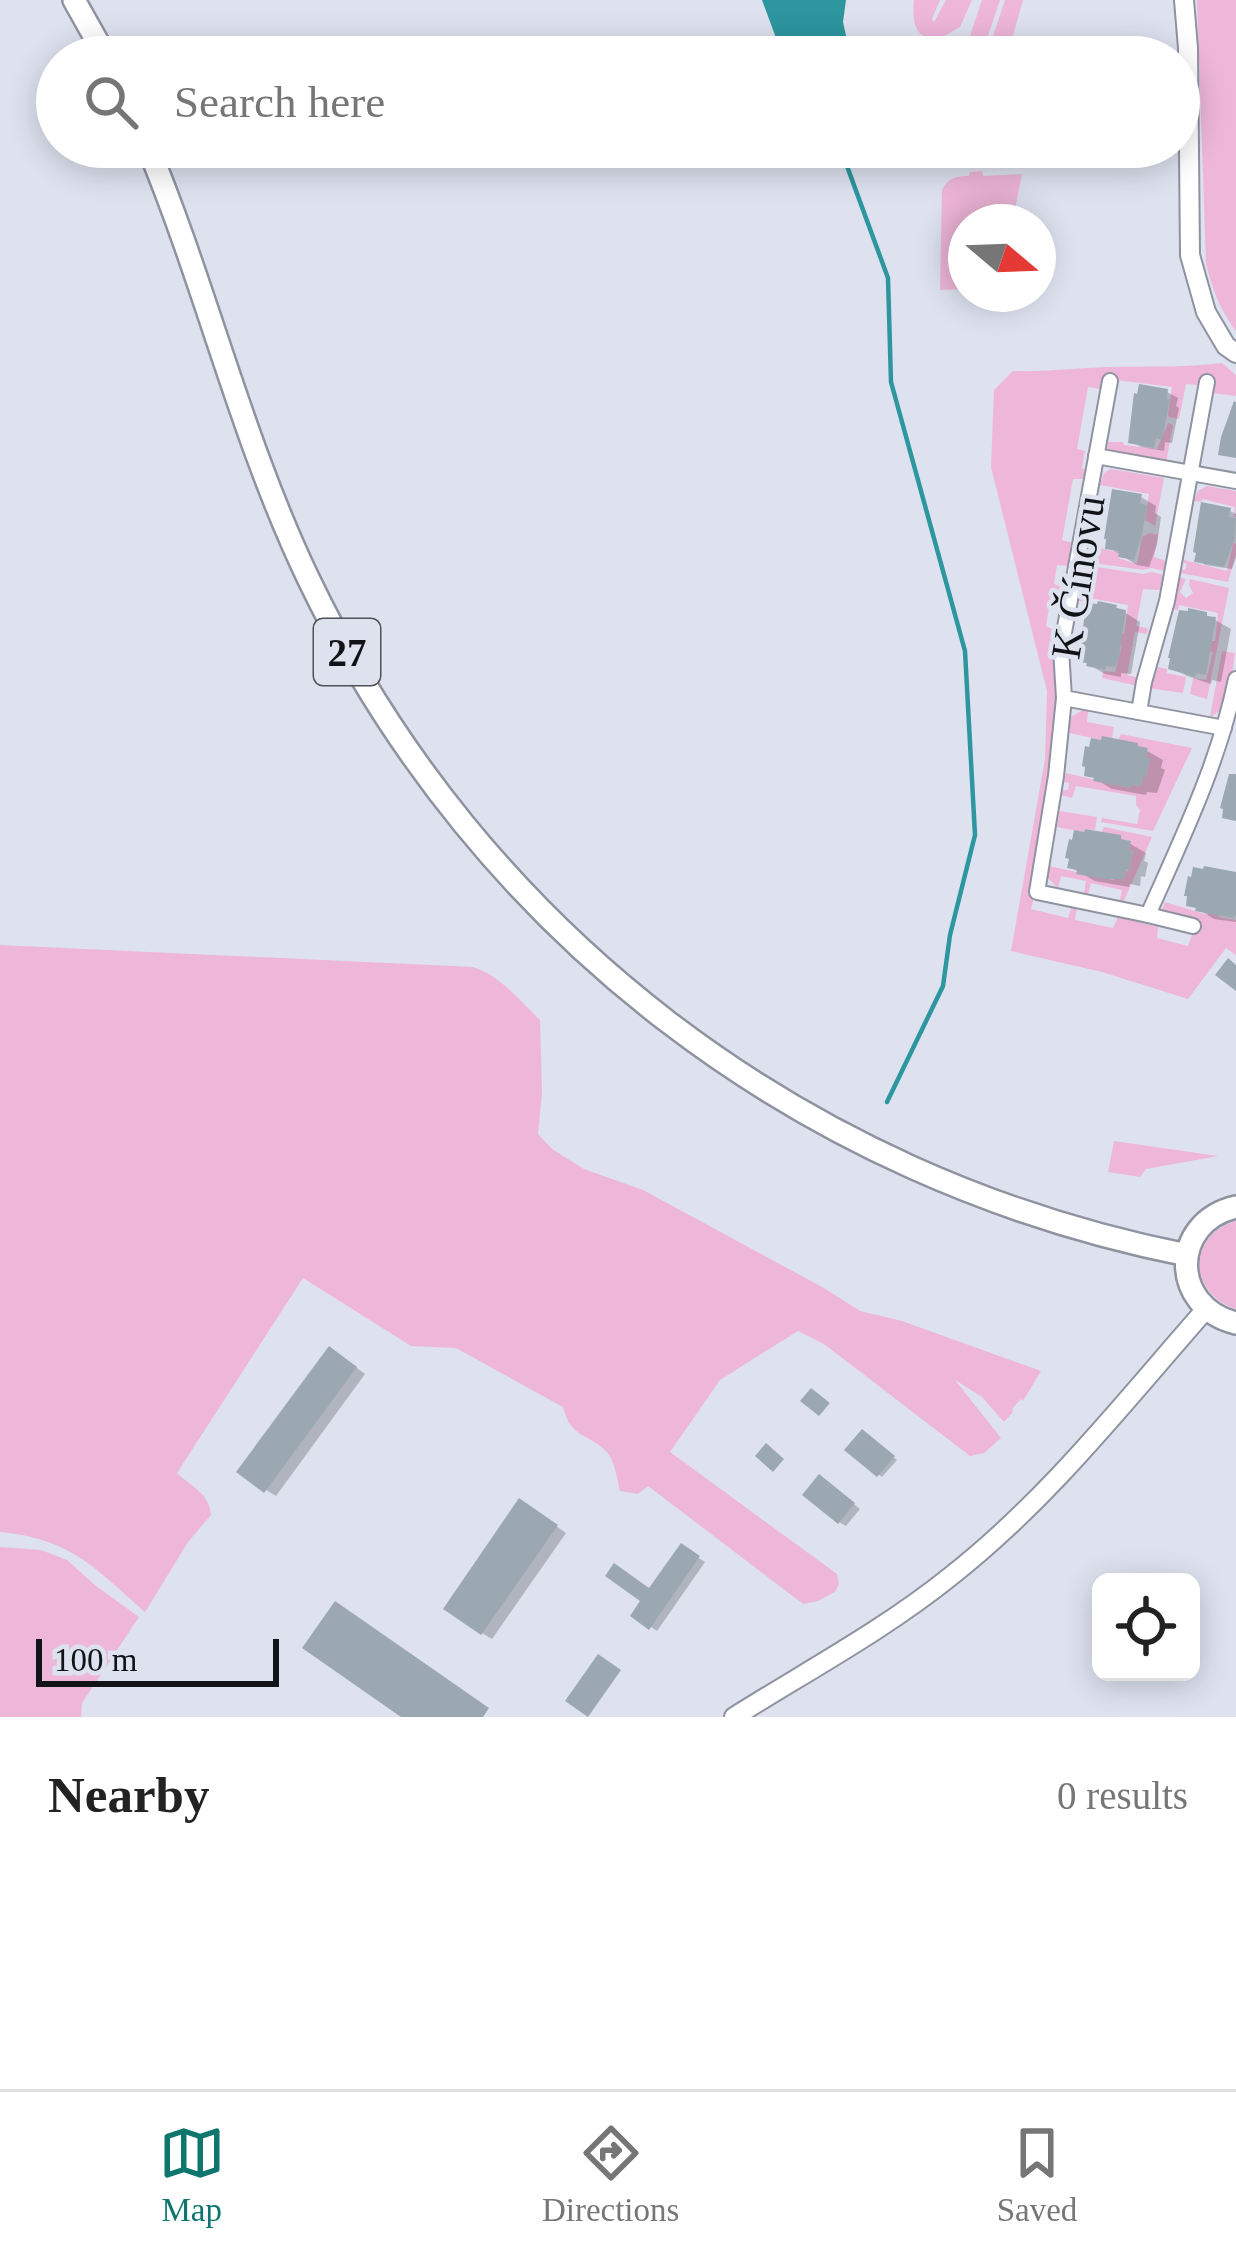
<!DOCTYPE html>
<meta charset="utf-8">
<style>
body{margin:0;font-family:Georgia,serif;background:#f6f6f6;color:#222}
.controls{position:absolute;right:36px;bottom:36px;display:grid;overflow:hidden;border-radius:18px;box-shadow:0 6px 30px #0003}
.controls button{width:108px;height:108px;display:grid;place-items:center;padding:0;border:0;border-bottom:3px solid #e0e0e0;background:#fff;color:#222;font:60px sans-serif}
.compass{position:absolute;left:948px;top:204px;width:108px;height:108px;border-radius:50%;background:#fff;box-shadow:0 6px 30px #0003;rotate:109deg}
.scale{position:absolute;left:36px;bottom:30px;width:243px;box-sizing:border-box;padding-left:12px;border:6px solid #111317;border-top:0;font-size:33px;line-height:42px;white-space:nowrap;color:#111317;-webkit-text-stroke:9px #dee2ef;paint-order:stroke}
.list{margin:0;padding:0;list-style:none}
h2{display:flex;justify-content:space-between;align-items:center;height:156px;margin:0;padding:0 48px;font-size:51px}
h2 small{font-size:39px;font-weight:400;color:#767676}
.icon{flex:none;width:66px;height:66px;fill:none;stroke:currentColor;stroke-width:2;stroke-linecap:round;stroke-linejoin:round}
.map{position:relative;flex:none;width:1236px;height:1717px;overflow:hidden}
.search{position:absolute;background:#fff;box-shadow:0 6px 30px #0003;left:36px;right:36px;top:36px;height:132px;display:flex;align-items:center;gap:30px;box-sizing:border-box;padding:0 42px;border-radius:66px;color:#767676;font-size:45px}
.sheet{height:372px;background:#fff}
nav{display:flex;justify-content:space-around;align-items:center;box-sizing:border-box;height:168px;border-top:3px solid #e0e0e0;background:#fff;font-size:33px;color:#767676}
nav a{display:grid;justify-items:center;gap:6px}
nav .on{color:#0f766e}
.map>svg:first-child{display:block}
.green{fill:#eeb6d9}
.water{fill:#2d969f}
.shadow{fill:#0003}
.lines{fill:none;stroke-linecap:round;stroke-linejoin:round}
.stream{stroke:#2d969f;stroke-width:4.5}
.building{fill:#9ca8b1}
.street-casing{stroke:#8f93a0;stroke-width:18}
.secondary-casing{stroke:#8f93a0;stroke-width:22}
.primary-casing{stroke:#8f93a0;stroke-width:26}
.street{stroke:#fff;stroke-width:14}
.secondary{stroke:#fff;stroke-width:18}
.primary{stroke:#fff;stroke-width:21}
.labels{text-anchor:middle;stroke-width:9;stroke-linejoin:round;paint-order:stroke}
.shield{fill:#dee2ef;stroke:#4e5158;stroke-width:3}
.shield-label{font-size:39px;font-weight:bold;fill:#111317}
.street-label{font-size:42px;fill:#111317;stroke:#dee2ef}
</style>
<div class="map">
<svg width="1236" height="1717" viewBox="0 0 1236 1717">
<rect width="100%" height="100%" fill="#dee2ef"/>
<g class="green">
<path d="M914,0H940L932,19L934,22L946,0H972L960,27L936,41C914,37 912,21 914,0Z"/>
<path d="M982,0H1000L981,57H963Z"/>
<path d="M1005,0H1023L1007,57H986Z"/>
<path d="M1197,0H1236V331C1220,310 1212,289 1206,263Z"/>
<path d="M982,171L983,176L1022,174L1015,209L1020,211L1019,217L1014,216L1013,222H966V289L940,290L942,190C948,178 956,176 969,176L970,172Z"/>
<path d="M1222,363L1236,375V396L1213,393L1214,382L1200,380L1198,385L1186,384L1179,419L1169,417L1168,414L1172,387L1116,380L1100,389L1088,387L1077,449L1085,451L1082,468L1087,470L1085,479H1073L1062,540L1073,543L1070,566L1057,565L1054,584L1065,588L1063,597L1051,596L1046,626L1057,631L1053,656L1057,681L1054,733L1044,811L1028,895L1034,897L1031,909L1068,918L1072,906L1077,907L1075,920L1113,928L1118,917L1158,927L1157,938L1188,946L1197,921L1162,910L1165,902L1208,915L1210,908L1220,910L1219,917L1236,920V955L1226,948L1188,999L1102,972L1011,951L1045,759L1047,691L991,467L994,390L1013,371C1045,372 1076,368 1108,367C1146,366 1183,368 1222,363Z"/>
<path d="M1168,423L1173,425L1166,463L1107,451L1108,442H1123L1124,445L1157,449Z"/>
<path d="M1111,469L1164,478L1155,526L1145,520L1149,494L1100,485L1104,473Z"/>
<path d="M1207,486L1236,491V517H1234L1235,507L1202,499L1201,502L1194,501L1198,491Z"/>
<path d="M1150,533L1158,535L1154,557L1166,561L1165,571L1151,568L1143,570L1086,562L1091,546L1118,552V558L1137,564L1142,537Z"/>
<path d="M1236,543V554L1228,582L1175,572V569L1185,570L1187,564L1182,562L1184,560L1227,571L1233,544Z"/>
<path d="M1084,565L1143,574L1152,572L1164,575L1160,590L1143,589L1136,626L1147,628L1148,631L1146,634L1135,632L1127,675L1139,678L1138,686L1102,678L1103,671L1115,672L1122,645L1117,644L1119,633L1124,634L1128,605L1089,598L1088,602L1079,601L1080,594L1092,595L1097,571Z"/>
<path d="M1174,576L1186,579L1180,592L1186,598L1193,593L1189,585L1190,579L1229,588L1207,699L1190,694L1193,678L1206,680L1213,652L1208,651L1210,641H1215L1218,613L1179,605L1178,610L1169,608Z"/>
<path d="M1222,651L1235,653C1231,675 1232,709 1210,717Z"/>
<path d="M1158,667L1167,669V673L1186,677L1183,693L1148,688L1149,680L1155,676Z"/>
<path d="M1083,710L1088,711L1087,722L1114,727L1112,738L1101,740L1069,733L1071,717Z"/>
<path d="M1121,734L1192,748L1153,831L1101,822L1102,818L1137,824L1140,810L1136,805V796L1076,786L1072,798L1061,795L1062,790H1068L1069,783L1063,782L1066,773L1130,788L1131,785L1141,786L1143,777H1146L1150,759L1146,758L1148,749L1138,746L1137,743H1117Z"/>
<path d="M1060,811L1097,817L1095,830L1085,829L1084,832L1057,827Z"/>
<path d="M1104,827L1152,837L1123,903L1120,900L1122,890L1091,883L1088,894L1084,893L1086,881L1061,876L1058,888L1048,878L1049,866L1113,880L1129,870L1133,851L1129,850L1131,841L1121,839L1120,835H1100Z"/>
<path d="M0,945L473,967C501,976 520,1001 540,1020L542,1093L538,1134L552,1149L584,1169L643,1190L824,1288L860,1311L902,1321L1041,1371L1023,1401L1021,1399L1012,1409L1013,1412L1004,1422L982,1397L955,1380L1001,1438L984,1453L970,1456L824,1344L798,1331L720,1380L670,1452L837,1574L839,1584L835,1592L818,1601L803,1604L648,1486L638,1494L620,1491C617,1479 615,1460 606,1451C588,1433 571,1439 563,1407L456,1348L411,1346L303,1278L177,1473C191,1487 209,1492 211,1515L188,1542L145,1612C94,1567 71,1539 0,1532Z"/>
<path d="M1114,1141L1218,1156L1146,1169L1140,1177L1108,1172Z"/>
<path d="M1236,1221V1309C1188,1294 1187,1235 1236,1221Z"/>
<path d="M0,1547L41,1550L67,1560L96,1586L139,1617L82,1703L81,1717H0Z"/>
</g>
<path class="water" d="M762,0H846L843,22L849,49L847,57H783Z"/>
<g class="shadow">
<path d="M1167,392L1178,398L1176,406L1179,408L1172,443L1165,442L1164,451L1141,447L1131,441Z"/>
<path d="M1141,497L1156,506L1155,513L1161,517L1157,545L1149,567L1137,565L1108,547Z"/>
<path d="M1230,511L1236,514V557L1232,569L1205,565L1198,560Z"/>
<path d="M1116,607L1140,622L1131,674L1121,673V677L1105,674L1081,660Z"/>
<path d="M1206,615L1231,629L1221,682L1212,680L1211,684L1187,676L1172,667Z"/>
<path d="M1147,751L1163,760L1161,768L1165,770L1157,793L1147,792L1146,795L1112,789L1087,774Z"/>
<path d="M1120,838L1146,853L1144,861L1148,863L1145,877L1141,876L1140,886L1130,884L1129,887L1095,881L1070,867Z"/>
<path d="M1236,875V922L1214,919L1189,904Z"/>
<path d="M339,1355L365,1374L276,1496L266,1490Z"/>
<path d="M866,1435L897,1460L882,1477L878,1474Z"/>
<path d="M827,1482L860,1509L846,1526L839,1522Z"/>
<path d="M530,1508L566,1533L492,1639L482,1633Z"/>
<path d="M681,1547L705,1562L657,1631L634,1615Z"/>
</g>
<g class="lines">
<path class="stream" d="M840,147L888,278L891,382L965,651L975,835L950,935L943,986L887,1102"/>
</g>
<g class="building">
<path d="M1139,384L1168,389L1167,399H1170L1162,440L1156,438L1154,448L1128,443L1134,393L1137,394Z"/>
<path d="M1234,401L1236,402V458L1218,455L1221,437Z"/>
<path d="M1112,489L1142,494L1140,503L1147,505L1142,535L1134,560L1118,557L1119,551L1105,549L1106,539H1104Z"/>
<path d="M1201,502L1231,508L1229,517L1236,518L1235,538L1224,567L1194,562L1196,553L1193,552Z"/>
<path d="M1098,601L1117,605L1116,608L1126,610L1119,657L1115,667L1106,666L1105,670L1086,666L1087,663L1078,662L1085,613H1087L1089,603L1097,604Z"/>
<path d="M1188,608L1207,612V616L1216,617L1206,675L1196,673L1195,677L1168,669L1170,658H1168L1179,610L1188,611Z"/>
<path d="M1102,736L1138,743V746L1148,748L1146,758H1150L1146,778L1143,777L1141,786L1131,785V788L1093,781L1094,778L1084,776L1085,767L1082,766L1085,746L1089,747L1091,738L1101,740Z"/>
<path d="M1229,774H1236V821L1222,818L1223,809L1220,808Z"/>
<path d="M1085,829L1121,835V839L1131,841L1129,850L1133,851L1129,870L1126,869L1124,879H1104L1076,874L1077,870L1067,868L1069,859L1065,858L1069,839L1072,840L1074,830L1084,832Z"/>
<path d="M1204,866L1236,872V915L1233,918L1195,911L1196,908L1186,906L1187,896H1184L1188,876L1191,877L1193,867L1203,869Z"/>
<path d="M1228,958L1236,965V991L1215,975Z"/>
<path d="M329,1346L357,1367L264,1493L236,1472Z"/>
<path d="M811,1388L830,1403L819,1416L800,1401Z"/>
<path d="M862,1429L895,1456L877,1477L844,1450Z"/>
<path d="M766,1443L784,1459L773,1472L755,1456Z"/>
<path d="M819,1474L855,1503L838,1524L802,1495Z"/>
<path d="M519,1498L558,1525L481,1635L443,1609Z"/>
<path d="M681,1543L700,1556L649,1630L630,1616L640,1601L605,1576L614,1563L649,1588Z"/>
<path d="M335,1601L489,1708L483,1717H401L302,1648Z"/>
<path d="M598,1654L621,1670L588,1717L565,1701Z"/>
</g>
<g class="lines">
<defs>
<g id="street">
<path d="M1110,381L1061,649L1064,698L1224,728"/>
<path d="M1096,456L1236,481"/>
<path d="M1064,698L1056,776L1037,892L1148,915"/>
<path d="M1139,712L1144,682L1167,601L1207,382"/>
<path d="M1193,926L1148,915C1182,838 1219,763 1236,679"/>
</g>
<g id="secondary">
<path d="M1184,0L1188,48L1190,255L1206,312L1226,346L1236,353"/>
<path d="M734,1717C807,1671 884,1630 951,1576C1048,1500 1125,1401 1206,1309"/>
</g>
<g id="primary">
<path d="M74,0L106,57"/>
<path d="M148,147C207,289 242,441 309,580C479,934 803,1179 1187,1255"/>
<path d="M1236,1207C1170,1222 1170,1307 1236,1323"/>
</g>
</defs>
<use href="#street" class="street-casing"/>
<use href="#secondary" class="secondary-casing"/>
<use href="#primary" class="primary-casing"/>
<use href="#street" class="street"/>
<use href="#secondary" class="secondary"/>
<use href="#primary" class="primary"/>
</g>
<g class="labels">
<rect class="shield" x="314" y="619" width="66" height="66" rx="9"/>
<g class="shield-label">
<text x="347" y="666">27</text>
</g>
<g class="street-label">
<text transform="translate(1077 577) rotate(-81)" y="15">K Čínovu</text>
</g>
</g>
</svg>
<div class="controls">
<button><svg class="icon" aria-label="locate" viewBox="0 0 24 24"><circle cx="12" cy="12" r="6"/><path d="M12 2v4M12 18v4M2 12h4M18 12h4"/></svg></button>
</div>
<svg class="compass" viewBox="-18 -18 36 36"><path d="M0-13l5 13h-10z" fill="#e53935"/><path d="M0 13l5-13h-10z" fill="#767676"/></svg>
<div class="scale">100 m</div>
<div class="search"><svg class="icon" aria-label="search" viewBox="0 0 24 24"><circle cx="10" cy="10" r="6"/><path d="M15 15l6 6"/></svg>Search here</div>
</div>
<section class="sheet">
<h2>Nearby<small>0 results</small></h2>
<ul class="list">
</ul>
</section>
<nav>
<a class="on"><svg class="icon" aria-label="map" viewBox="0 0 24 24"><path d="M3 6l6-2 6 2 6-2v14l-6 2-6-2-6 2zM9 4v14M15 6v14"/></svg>Map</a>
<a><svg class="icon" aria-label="directions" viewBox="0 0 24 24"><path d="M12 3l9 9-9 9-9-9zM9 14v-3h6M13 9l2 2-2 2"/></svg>Directions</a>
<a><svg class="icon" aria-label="saved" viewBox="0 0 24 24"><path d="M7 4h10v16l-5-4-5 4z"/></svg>Saved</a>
</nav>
